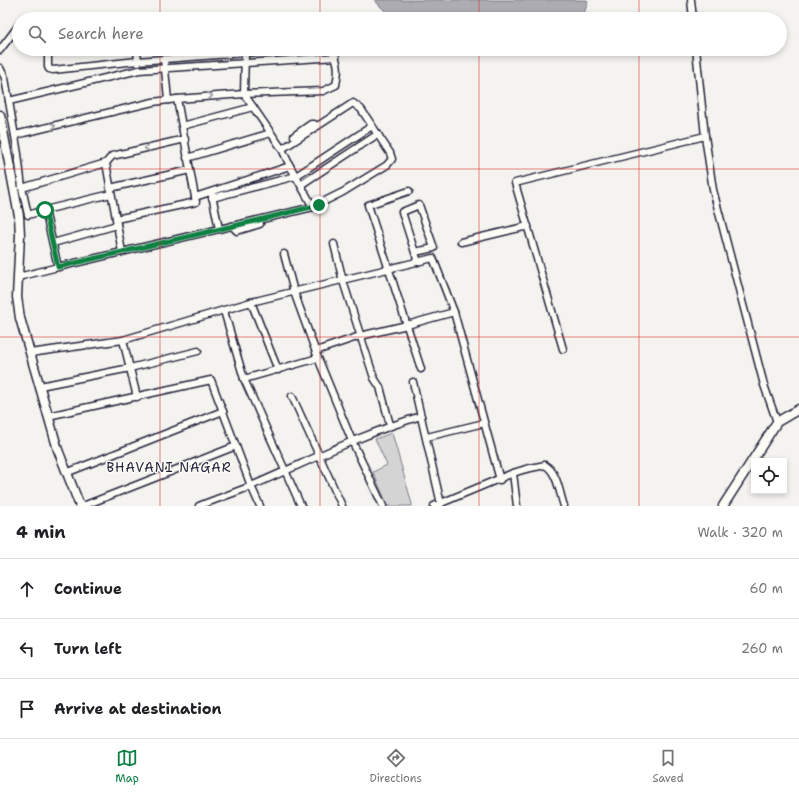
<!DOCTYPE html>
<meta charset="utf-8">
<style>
body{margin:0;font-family:"Shantell Sans",sans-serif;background:#f2f2f2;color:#202124}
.controls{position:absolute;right:12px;bottom:12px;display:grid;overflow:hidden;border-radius:0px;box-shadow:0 2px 6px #0003}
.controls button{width:36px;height:36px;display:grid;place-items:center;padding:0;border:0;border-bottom:1px solid #e0e0e0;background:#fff;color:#202124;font:20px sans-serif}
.stop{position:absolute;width:12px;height:12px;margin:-9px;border:3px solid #0b8043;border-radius:50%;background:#fff}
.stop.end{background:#0b8043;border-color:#fff;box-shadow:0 1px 4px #0008}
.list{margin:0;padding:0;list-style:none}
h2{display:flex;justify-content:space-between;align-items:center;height:52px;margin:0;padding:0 16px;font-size:17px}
h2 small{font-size:13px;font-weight:400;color:#757577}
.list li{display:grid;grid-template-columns:26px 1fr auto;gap:12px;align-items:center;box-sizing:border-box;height:60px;padding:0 16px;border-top:1px solid #e0e0e0}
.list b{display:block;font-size:15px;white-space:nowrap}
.list em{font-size:13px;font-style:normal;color:#757577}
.icon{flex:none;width:22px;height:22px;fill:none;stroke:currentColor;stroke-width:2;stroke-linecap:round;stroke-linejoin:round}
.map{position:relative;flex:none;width:799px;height:506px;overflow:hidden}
.search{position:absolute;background:#fff;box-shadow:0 2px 6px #0003;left:12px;right:12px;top:12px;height:44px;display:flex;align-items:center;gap:10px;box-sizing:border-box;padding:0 14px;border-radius:22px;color:#757577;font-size:15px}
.sheet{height:232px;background:#fff}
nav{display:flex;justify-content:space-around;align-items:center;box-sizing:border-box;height:56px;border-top:1px solid #e0e0e0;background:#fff;font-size:11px;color:#757577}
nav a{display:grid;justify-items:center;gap:2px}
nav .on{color:#0b8043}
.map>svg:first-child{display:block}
.green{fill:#d5d4d5;stroke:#7c7b88}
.water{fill:#acacb2;stroke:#757582}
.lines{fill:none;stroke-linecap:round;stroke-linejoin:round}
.minor-casing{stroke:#22223b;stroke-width:9}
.tertiary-casing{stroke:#22223b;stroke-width:11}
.minor{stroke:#fdfcf7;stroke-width:6}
.tertiary{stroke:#fdfcf7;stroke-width:8}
.oneway{stroke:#9a9aa2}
.route{stroke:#0b8043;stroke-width:5}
.grid{fill:none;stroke:#d62828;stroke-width:1;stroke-opacity:0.55}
.labels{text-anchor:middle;stroke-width:3;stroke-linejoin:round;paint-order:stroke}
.neighbourhood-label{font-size:13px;letter-spacing:1px;fill:#22223b;stroke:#fdfcf7}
</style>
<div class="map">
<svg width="799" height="506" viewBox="0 0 799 506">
<rect width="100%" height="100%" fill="#f4f3ef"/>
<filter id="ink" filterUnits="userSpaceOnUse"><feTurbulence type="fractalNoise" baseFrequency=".025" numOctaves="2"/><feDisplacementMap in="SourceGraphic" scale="8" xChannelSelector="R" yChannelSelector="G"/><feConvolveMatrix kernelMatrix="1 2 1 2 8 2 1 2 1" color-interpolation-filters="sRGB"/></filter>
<g filter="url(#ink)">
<path class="green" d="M392,433L412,504V506H388L373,472L387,465L375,439Z"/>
<path class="water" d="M374,0H587L588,2L583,16L580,19H400L388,14Z"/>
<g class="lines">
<defs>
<g id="minor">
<path d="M691,0L693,19"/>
<path d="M230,19L254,18"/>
<path d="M48,49V67L49,69L53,70L137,61L297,49"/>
<path d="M137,49L138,63"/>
<path d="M696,49L705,136L713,190L764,385L777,422"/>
<path d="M0,50L19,25"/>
<path d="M164,59L168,100"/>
<path d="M0,68L5,78L18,154L22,188L28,215L45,210L58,267L313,207L343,192L387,165L392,159L390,153L361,109L353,103L282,149L244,94L245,52"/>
<path d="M177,99L195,197L290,166L282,149"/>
<path d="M9,101L139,70L336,57"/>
<path d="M182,126L253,107"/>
<path d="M15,135L153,102L177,99L244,94L323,91L336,85C339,70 339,62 331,49"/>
<path d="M294,136L311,124H314L317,126"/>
<path d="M187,158L271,133"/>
<path d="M106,163L122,252"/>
<path d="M290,166L313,207"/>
<path d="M302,184L378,134"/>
<path d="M22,188L106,163L112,156L185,139"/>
<path d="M110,188L190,170"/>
<path d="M409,191L368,205L421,369"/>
<path d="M212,195L219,229"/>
<path d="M212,198L296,176L372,126"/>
<path d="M45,210L111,194"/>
<path d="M116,219L196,202L195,197"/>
<path d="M232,226L237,231L260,224"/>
<path d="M461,242L528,226"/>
<path d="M53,243L117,225"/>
<path d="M334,244L343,281L374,378L380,387L390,425"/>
<path d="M415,252L434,248L419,205L402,212L418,262"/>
<path d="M284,254L294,292L318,358L352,441L383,506"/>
<path d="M18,277L58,267"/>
<path d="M251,302L278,370"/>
<path d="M224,311L244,379L318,358"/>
<path d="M123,340L137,397"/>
<path d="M563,349L515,183L705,136"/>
<path d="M316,351L360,336L407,325L454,312"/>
<path d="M30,353L123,340L251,302L433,258L454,312L500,480"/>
<path d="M244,379L301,506"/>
<path d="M413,382L441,504"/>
<path d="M40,386L130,368L198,351"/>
<path d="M292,396L342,506"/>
<path d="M48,416L211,380L251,486L260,506"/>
<path d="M427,437L484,423"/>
<path d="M66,473L223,411"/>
<path d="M513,473L517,506"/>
<path d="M83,506L236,446"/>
<path d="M199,506C216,499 234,493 251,486C307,462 362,434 421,416"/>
<path d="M434,506L513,473L526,469L545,465C558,473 559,492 564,506"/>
</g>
<g id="tertiary">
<path d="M0,115L19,216L20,235L17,297L20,318L58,450L80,506"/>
<path d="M723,506L777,422L799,409"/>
</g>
</defs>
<use href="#minor" class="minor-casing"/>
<use href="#tertiary" class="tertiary-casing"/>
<use href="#minor" class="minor"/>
<use href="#tertiary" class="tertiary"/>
</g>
<defs><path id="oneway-chevron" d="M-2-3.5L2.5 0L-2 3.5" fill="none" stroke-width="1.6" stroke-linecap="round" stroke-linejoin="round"/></defs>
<g class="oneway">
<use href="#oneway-chevron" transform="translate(210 96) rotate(-4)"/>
<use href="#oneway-chevron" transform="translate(53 126) rotate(-14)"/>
<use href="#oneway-chevron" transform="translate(147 148) rotate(167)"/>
</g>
</g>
<g class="lines" filter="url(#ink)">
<path class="route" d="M45,210L58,267L259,220L319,205"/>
</g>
<path class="grid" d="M160,0V19M320,0V19M479,0V19M639,0V19M160,49V506M320,49V506M479,49V506M639,49V506M0,169H799M0,337H799"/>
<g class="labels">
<g class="neighbourhood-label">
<text x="169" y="472">BHAVANI NAGAR</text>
</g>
</g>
</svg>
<div class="controls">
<button><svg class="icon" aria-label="locate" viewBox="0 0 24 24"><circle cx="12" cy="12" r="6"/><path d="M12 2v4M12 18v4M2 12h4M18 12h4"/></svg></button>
</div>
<div class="stop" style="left:45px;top:210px"></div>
<div class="stop end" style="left:319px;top:205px"></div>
<div class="search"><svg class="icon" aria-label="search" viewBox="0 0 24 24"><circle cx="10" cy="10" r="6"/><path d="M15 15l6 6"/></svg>Search here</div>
</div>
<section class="sheet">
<h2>4 min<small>Walk · 320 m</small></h2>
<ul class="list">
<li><svg class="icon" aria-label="ahead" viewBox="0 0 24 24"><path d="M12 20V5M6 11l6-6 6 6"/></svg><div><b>Continue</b></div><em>60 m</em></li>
<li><svg class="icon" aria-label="left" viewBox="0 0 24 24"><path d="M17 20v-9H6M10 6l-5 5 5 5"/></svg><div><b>Turn left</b></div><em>260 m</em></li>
<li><svg class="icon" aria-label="arrive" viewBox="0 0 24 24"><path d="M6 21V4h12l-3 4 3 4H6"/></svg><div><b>Arrive at destination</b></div></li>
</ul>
</section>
<nav>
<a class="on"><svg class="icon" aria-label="map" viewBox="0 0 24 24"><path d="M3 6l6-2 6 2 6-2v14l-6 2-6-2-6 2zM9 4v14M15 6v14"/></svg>Map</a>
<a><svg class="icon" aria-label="directions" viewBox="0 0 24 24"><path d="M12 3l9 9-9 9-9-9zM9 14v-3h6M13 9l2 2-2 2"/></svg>Directions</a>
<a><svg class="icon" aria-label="saved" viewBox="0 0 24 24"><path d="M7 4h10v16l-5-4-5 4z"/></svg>Saved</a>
</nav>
